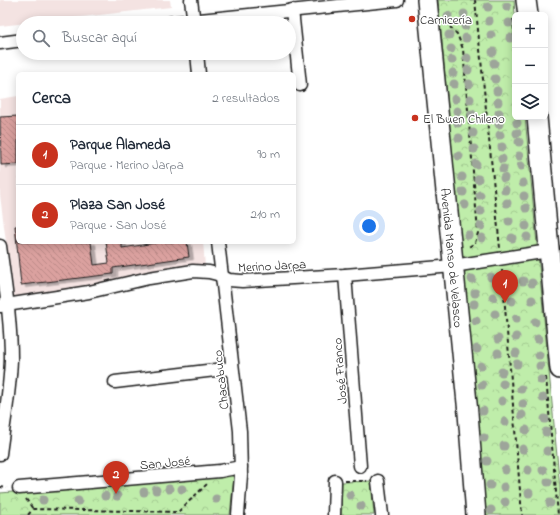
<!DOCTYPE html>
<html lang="es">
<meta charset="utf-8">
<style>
body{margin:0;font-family:"Indie Flower",sans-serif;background:#f2f2f3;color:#1f2937}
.controls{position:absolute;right:12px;top:12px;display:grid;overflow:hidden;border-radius:6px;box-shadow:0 2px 10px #0003}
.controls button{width:36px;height:36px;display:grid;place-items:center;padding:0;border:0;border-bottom:1px solid #e0e1e3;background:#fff;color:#1f2937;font:20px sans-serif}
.you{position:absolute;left:369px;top:226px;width:14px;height:14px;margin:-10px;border:3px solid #fff;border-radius:50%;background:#1a73e8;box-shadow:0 0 0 6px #1a73e833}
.badge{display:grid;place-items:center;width:26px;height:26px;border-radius:50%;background:#c8321e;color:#fff;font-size:13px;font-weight:700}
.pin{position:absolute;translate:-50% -33px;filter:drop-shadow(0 1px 2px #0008)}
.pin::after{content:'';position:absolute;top:21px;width:14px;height:12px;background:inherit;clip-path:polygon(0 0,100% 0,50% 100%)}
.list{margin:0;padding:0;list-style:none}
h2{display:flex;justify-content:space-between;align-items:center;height:52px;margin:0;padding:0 16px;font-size:17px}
h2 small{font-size:13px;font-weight:400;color:#747a83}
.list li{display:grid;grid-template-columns:26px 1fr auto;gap:12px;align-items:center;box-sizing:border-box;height:60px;padding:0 16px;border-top:1px solid #e0e1e3}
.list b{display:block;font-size:15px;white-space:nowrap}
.list p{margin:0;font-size:13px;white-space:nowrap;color:#747a83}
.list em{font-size:13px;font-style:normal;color:#747a83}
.icon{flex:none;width:22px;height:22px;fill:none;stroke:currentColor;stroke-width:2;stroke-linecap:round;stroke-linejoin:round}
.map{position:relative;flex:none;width:560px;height:515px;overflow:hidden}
.search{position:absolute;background:#fff;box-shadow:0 2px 10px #0003;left:16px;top:16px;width:280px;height:44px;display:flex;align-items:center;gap:10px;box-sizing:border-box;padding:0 14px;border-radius:22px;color:#747a83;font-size:15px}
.panel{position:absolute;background:#fff;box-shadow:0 2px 10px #0003;left:16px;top:72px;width:280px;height:172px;border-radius:6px}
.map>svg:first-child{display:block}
.built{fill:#f4e3e2}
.forest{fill:url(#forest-crowns);stroke:#6e8463}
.building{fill:url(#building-back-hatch);stroke:#1c1c1c;filter:url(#shadow)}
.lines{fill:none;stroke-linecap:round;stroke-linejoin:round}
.minor-casing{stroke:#1c1c1c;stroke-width:15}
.primary-casing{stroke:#1c1c1c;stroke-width:22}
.path{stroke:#1c1c1c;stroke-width:2;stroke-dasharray:4 3;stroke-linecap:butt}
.minor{stroke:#fff;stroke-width:12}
.primary{stroke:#fff;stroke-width:19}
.tree{fill:#9da59a}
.poi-dot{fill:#c8321e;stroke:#fff;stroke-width:1.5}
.labels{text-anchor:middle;stroke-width:3;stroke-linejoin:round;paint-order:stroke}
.poi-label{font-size:13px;fill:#1c1c1c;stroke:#fff;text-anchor:start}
.street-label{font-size:13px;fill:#1c1c1c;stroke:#fff}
</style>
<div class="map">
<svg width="560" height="515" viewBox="0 0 560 515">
<defs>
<pattern id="forest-crowns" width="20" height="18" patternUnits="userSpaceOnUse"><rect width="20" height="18" fill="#bfedaa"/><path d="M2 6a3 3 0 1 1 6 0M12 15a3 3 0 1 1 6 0" fill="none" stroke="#a4cb92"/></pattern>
<pattern id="building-back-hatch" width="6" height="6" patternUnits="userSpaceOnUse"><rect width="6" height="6" fill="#dba19f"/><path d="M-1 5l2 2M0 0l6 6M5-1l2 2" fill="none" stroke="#bb8a88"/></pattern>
<filter id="shadow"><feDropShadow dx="4.5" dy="2.5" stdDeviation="0" flood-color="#0004"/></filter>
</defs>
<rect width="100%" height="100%" fill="#fff"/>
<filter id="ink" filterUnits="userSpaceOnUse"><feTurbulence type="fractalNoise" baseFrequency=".025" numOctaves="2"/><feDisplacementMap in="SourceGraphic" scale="8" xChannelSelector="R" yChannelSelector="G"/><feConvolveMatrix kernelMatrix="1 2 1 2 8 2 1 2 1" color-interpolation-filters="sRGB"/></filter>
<g filter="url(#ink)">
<g class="built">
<path d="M0,0H170L171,7L0,26Z"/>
<path d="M18,96V242H203L205,266L132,275L102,284L13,297L0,195V99Z"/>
</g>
<g class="forest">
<path d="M438,0H514L515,15V117H525L560,488V515H486Z"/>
<path d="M230,475L234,477L230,515H0V493Z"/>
<path d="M371,481L374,515H341L342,482Z"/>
</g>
<g class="building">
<path d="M18,116V164L1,165L0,117Z"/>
<path d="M15,226H18V242H91L94,265L109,263L106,242H122V248L162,242H187L189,257L113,268V274L21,285Z"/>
</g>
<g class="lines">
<defs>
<g id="minor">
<path d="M191,0L194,23"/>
<path d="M292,10L300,85"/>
<path d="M170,23L397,0"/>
<path d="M0,43L23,40"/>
<path d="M197,53L199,74"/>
<path d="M218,242L240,431L241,475L238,515"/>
<path d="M0,246C5,284 11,321 11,359C10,391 4,422 0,454"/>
<path d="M345,275L360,466"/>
<path d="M0,306L89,292L149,278L193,271L209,272L217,274L229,280L242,281L345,275L453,266L549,251"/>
<path d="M115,382L232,368"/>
<path d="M378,481L382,515"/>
<path d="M19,488L220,471L241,467"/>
<path d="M334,515L335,481"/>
</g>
<g id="primary">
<path id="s1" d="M427,0L468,413L476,515"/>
<path d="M526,0L528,15"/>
<path d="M537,117L560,369"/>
</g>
</defs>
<use href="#minor" class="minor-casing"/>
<use href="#primary" class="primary-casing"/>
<g class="path">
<path d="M475,0L500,248"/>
<path d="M513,19L515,43"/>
<path d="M445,22L457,34L463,49L478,233L475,243L467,248"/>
<path d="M502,270L522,515"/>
<path d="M546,377L558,515"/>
<path d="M345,481H367"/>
<path d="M0,487L7,488"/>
<path d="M26,499L33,509"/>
<path d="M28,515L33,509L178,512L207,484"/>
</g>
<use href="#minor" class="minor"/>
<use href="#primary" class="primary"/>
</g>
<g class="tree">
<circle cx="488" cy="7" r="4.5"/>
<circle cx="507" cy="7" r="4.5"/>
<circle cx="464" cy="14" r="4.5"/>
<circle cx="448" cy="16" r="4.5"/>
<circle cx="489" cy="21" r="4.5"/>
<circle cx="509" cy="23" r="4.5"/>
<circle cx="465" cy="26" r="4.5"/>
<circle cx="449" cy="35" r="4.5"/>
<circle cx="491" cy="35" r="4.5"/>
<circle cx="466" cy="38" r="4.5"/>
<circle cx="510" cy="38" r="4.5"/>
<circle cx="451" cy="49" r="4.5"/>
<circle cx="493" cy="52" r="4.5"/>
<circle cx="467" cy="58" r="4.5"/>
<circle cx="452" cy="60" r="4.5"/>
<circle cx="494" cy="63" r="4.5"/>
<circle cx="468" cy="70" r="4.5"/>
<circle cx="453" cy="73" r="4.5"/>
<circle cx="495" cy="79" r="4.5"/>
<circle cx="454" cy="84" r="4.5"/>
<circle cx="469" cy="84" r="4.5"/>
<circle cx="497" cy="91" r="4.5"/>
<circle cx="455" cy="99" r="4.5"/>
<circle cx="470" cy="99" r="4.5"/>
<circle cx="498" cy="102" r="4.5"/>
<circle cx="457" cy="111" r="4.5"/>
<circle cx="499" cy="113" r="4.5"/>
<circle cx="472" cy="114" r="4.5"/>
<circle cx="458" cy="123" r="4.5"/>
<circle cx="517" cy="123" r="4.5"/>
<circle cx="499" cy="124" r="4.5"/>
<circle cx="473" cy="133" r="4.5"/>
<circle cx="517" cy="133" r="4.5"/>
<circle cx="500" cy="135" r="4.5"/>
<circle cx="459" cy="138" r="4.5"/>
<circle cx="519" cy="142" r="4.5"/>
<circle cx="502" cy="147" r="4.5"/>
<circle cx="474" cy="149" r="4.5"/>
<circle cx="459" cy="156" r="4.5"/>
<circle cx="519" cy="156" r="4.5"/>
<circle cx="502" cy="159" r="4.5"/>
<circle cx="476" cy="164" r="4.5"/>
<circle cx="521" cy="166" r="4.5"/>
<circle cx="503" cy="169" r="4.5"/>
<circle cx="462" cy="177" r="4.5"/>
<circle cx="504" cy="178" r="4.5"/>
<circle cx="478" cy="179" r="4.5"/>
<circle cx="523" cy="183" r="4.5"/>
<circle cx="505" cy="190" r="4.5"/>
<circle cx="463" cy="192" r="4.5"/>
<circle cx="480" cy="195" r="4.5"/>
<circle cx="524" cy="196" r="4.5"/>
<circle cx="507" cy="203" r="4.5"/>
<circle cx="465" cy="205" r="4.5"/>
<circle cx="526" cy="208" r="4.5"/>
<circle cx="481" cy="211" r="4.5"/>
<circle cx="509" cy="221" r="4.5"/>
<circle cx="481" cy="226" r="4.5"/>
<circle cx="526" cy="226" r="4.5"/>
<circle cx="468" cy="235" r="4.5"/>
<circle cx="527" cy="237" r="4.5"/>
<circle cx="482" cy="238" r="4.5"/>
<circle cx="512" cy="238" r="4.5"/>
<circle cx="491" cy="277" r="4.5"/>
<circle cx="472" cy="279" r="4.5"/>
<circle cx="523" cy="281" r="4.5"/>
<circle cx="532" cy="283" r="4.5"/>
<circle cx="512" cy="284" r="4.5"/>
<circle cx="475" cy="293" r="4.5"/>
<circle cx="493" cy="297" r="4.5"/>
<circle cx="532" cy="300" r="4.5"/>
<circle cx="512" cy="301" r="4.5"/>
<circle cx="474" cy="304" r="4.5"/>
<circle cx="495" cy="314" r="4.5"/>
<circle cx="516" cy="319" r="4.5"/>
<circle cx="476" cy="321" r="4.5"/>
<circle cx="535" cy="322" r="4.5"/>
<circle cx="516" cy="337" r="4.5"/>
<circle cx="498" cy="339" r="4.5"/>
<circle cx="538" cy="339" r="4.5"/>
<circle cx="477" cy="349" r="4.5"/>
<circle cx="498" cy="353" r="4.5"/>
<circle cx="516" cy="353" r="4.5"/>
<circle cx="539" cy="355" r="4.5"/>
<circle cx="517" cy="364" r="4.5"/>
<circle cx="481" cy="366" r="4.5"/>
<circle cx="540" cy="366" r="4.5"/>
<circle cx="502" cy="372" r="4.5"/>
<circle cx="541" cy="380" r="4.5"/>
<circle cx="503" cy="384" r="4.5"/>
<circle cx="482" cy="385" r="4.5"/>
<circle cx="521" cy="389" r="4.5"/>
<circle cx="543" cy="398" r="4.5"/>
<circle cx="502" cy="401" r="4.5"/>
<circle cx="523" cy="404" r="4.5"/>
<circle cx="483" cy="411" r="4.5"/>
<circle cx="522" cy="415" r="4.5"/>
<circle cx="545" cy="419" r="4.5"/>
<circle cx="505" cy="422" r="4.5"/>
<circle cx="526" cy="430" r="4.5"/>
<circle cx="546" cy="432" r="4.5"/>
<circle cx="484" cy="438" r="4.5"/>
<circle cx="504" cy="446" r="4.5"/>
<circle cx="523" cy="449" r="4.5"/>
<circle cx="547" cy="451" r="4.5"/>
<circle cx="487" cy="461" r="4.5"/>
<circle cx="505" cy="470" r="4.5"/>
<circle cx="528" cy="470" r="4.5"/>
<circle cx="543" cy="470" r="4.5"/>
<circle cx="548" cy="482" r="4.5"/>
<circle cx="490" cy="485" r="4.5"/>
<circle cx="504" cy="487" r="4.5"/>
<circle cx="169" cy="489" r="4.5"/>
<circle cx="182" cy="489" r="4.5"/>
<circle cx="156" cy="490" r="4.5"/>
<circle cx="144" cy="492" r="4.5"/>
<circle cx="529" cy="493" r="4.5"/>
<circle cx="350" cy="495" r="4.5"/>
<circle cx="105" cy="496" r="4.5"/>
<circle cx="117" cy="496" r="4.5"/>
<circle cx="216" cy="499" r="4.5"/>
<circle cx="43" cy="500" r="4.5"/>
<circle cx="78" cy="501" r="4.5"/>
<circle cx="505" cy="502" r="4.5"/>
<circle cx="550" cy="503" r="4.5"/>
<circle cx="361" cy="506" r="4.5"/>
<circle cx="491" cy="510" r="4.5"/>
</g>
</g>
<g class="poi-dot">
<circle cx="412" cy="19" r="4"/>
<circle cx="415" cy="118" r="4"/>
</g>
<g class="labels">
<g class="poi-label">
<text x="420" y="24">Carnicería</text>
<text x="423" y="123">El Buen Chileno</text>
</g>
<g class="street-label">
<text dy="5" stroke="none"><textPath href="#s1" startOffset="259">Avenida Manso de Velasco</textPath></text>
<text transform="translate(272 265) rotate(-3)" y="5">Merino Jarpa</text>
<text transform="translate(339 371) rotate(-95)" y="5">José Franco</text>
<text transform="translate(220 380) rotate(-97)" y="5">Chacabuco</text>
<text transform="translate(165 462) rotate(-5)" y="5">San José</text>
</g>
</g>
</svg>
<div class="controls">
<button>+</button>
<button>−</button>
<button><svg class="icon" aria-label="layers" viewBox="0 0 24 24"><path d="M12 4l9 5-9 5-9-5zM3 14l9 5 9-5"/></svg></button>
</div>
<div class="you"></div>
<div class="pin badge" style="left:505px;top:303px">1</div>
<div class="pin badge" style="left:116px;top:494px">2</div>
<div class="search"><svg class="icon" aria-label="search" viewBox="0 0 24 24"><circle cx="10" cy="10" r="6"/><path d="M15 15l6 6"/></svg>Buscar aquí</div>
<section class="panel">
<h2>Cerca<small>2 resultados</small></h2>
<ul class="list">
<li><span class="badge">1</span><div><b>Parque Alameda</b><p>Parque · Merino Jarpa</p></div><em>90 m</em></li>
<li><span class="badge">2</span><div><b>Plaza San José</b><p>Parque · San José</p></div><em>210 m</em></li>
</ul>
</section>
</div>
